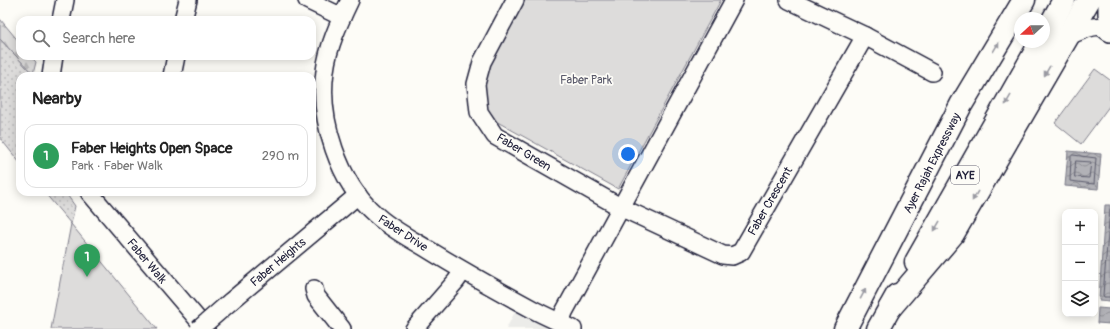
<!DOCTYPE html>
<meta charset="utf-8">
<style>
body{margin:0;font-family:Pangolin,sans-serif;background:#f6f6f6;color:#222}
.controls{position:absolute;right:12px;bottom:12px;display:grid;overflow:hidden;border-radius:8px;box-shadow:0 2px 10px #0003}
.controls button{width:36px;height:36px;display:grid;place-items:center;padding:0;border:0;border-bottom:1px solid #e0e0e0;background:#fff;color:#222;font:20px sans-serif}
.compass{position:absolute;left:1014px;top:12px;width:36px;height:36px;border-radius:50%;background:#fff;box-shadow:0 2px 10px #0003;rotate:249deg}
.you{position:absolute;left:628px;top:154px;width:14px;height:14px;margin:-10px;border:3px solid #fff;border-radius:50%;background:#1a73e8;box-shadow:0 0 0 6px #1a73e833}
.badge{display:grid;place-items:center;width:26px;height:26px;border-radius:50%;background:#0b8043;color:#fff;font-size:13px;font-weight:700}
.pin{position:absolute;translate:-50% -33px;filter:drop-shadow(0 1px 2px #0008)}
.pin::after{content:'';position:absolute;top:21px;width:14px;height:12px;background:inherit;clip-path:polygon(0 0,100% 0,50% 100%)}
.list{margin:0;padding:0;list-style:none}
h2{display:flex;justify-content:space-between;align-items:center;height:52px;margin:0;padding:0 16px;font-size:17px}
h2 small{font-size:13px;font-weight:400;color:#767676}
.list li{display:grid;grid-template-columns:26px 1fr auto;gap:12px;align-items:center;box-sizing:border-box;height:64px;margin:0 8px 8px;padding:0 8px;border:1px solid #e0e0e0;border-radius:12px}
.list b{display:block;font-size:15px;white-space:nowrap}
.list p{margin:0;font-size:13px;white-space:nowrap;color:#767676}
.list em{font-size:13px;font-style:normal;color:#767676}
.icon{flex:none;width:22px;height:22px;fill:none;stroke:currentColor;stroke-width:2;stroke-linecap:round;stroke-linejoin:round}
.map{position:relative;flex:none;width:1110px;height:329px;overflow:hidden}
.search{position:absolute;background:#fff;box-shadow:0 2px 10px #0003;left:16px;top:16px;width:300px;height:44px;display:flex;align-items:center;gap:10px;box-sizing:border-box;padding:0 14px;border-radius:12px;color:#767676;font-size:15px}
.panel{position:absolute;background:#fff;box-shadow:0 2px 10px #0003;left:16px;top:72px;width:300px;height:124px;border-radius:12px}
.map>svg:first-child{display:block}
.built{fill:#ecece9}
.grass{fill:url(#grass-dots);stroke:#807f8b}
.forest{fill:url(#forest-firs);stroke:#807f8b}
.green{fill:#dddcdb;stroke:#807f8b}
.water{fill:url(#water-waves);stroke:#787885}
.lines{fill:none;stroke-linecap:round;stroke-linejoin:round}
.shore{stroke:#5c5c6d;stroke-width:1}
.minor-casing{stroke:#22223b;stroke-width:20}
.highway-casing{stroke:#22223b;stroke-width:25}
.minor{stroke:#fdfcf7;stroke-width:17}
.highway{stroke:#fdfcf7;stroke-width:22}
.minor-bridge-casing{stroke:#22223b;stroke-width:20;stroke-linecap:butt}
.minor-bridge{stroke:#fdfcf7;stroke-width:17}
.oneway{fill:#9a9aa2}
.labels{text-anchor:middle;stroke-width:3.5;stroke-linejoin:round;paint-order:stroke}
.shield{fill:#fdfcf7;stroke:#646373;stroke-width:1}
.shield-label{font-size:11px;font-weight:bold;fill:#22223b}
.park-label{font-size:12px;fill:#5a5a6b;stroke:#fdfcf7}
.street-label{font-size:12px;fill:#22223b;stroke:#fdfcf7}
</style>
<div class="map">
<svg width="1110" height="329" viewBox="0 0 1110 329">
<defs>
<pattern id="grass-dots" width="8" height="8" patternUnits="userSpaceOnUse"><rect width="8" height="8" fill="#dddcdb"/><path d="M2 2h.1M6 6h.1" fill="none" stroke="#bdbcbd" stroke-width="1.8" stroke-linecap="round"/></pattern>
<pattern id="forest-firs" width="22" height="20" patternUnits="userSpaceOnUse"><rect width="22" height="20" fill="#dddcdb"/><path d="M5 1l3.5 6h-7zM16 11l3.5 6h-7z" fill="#bdbcbd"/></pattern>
<pattern id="water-waves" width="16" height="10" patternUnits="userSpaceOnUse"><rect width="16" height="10" fill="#b2b2b7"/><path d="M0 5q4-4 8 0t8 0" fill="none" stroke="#909096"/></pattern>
</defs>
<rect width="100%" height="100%" fill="#fdfcf7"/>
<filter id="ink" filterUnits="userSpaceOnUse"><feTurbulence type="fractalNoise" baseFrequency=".025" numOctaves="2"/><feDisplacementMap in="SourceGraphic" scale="8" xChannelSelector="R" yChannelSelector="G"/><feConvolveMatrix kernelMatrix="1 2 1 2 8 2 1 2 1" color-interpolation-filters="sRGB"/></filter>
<g filter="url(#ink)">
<path class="built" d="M517,308L559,329H506Z"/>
<g class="grass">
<path d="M0,39L33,74V76H20V163L0,138Z"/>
<path d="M44,192H65L75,206L71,224Z"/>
</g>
<path class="forest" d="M0,19L20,43V56H30L36,62L33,74L0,39Z"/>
<g class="green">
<path d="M525,0H721L618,189L483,114L479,84Z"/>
<path d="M1095,69L1110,80V105L1081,144L1055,123Z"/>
<path d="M71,224L157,329H51Z"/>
</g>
<g class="water">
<path d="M1068,151L1101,154L1098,189L1065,186Z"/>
<path d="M1105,205H1110V301L1099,300Z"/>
<path d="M1098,308L1110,309V324L1097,323Z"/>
</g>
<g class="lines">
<g class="shore">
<path d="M1073,155L1096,158L1094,184L1070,181L1071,157Z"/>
<path d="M1076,161L1091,162L1089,178L1075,177Z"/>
<path d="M1110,209L1103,295L1104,297H1110"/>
</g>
<defs>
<g id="minor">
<path d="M307,0L342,17"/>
<path d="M350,0C339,23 328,46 325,71C318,119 339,183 376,215C391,229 411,239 429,250C463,271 499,291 534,310C547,317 560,322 573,329"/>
<path d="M515,0L482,62L476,84L479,112L495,136L620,207L723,255L732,256L741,252L865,36"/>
<path d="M789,0L865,36L932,72"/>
<path d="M1107,0V14L1110,21"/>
<path d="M61,20L65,0"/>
<path d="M183,20L188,0"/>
<path d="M1066,37C1074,34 1093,24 1102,27C1105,29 1107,32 1110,33"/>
<path d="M51,76L54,56"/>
<path d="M172,76L176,56"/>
<path d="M89,192L206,329"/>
<path d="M314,289L316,296L342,329"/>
<path d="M230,302L358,195"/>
<path d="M560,323L564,312L734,0"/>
<path d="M414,329L456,281L463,271"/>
</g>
<g id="highway">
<path d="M1044,36L1064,0"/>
<path d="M916,262L1041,42"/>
<path d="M890,308L953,234L1089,0"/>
<path d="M845,329L961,105L1024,0"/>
<path d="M878,329L897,295"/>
</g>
</defs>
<use href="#minor" class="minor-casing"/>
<use href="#highway" class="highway-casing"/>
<use href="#minor" class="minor"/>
<use href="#highway" class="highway"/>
<defs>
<path id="minor-bridge" d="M199,329L230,302"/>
</defs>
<use href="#minor-bridge" class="minor-bridge-casing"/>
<use href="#minor-bridge" class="minor-bridge"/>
</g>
<defs><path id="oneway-solid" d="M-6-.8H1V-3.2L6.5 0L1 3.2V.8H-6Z"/></defs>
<g class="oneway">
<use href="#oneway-solid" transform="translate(996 47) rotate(-59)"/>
<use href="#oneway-solid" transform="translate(1047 71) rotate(120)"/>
<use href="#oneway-solid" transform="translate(1008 100) rotate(120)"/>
<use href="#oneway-solid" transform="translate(975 196) rotate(120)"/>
<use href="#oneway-solid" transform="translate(937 226) rotate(120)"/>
<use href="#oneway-solid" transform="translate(863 294) rotate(-62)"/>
</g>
</g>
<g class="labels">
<rect class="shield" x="951" y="166" width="28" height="18" rx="3"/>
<g class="shield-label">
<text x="965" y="179">AYE</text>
</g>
<g class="park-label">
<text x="586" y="84">Faber Park</text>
</g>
<g class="street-label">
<text transform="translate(524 152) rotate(31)" y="4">Faber Green</text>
<text transform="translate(932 163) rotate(-63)" y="4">Ayer Rajah Expressway</text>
<text transform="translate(770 201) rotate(-60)" y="4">Faber Crescent</text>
<text transform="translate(403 233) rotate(33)" y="4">Faber Drive</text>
<text transform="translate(147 261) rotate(50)" y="4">Faber Walk</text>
<text transform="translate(278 262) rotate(-40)" y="4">Faber Heights</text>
</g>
</g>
</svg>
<div class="controls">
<button>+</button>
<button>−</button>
<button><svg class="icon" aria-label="layers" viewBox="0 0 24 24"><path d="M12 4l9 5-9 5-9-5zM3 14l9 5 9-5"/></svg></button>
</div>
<svg class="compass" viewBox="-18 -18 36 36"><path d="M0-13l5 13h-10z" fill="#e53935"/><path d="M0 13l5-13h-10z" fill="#767676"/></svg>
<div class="you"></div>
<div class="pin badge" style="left:87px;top:277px;background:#2e9e5b">1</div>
<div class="search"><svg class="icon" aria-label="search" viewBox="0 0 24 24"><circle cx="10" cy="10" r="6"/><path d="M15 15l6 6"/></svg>Search here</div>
<section class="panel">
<h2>Nearby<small></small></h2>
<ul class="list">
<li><span class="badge" style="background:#2e9e5b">1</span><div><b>Faber Heights Open Space</b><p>Park · Faber Walk</p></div><em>290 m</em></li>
</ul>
</section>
</div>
